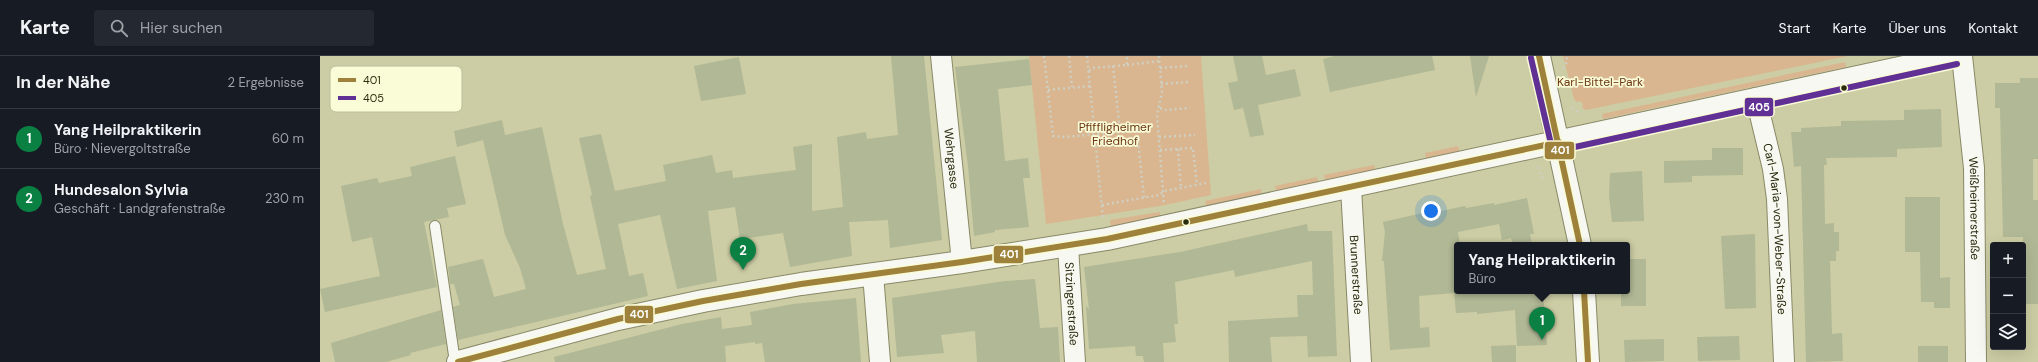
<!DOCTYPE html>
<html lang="de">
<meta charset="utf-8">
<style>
body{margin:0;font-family:"DM Sans",sans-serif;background:#242831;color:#f1f3f6}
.controls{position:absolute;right:12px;bottom:12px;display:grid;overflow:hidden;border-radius:4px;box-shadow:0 4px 16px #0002}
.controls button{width:36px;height:36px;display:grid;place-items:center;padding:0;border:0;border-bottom:1px solid #363941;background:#171b24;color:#f1f3f6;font:20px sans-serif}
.you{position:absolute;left:1111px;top:155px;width:14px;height:14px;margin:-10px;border:3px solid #fff;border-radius:50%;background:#1a73e8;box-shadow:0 0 0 6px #1a73e833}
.badge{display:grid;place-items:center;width:26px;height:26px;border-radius:50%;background:#0b8043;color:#fff;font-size:13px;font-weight:700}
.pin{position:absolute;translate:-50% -33px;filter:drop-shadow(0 1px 2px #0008)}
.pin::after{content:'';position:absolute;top:21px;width:14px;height:12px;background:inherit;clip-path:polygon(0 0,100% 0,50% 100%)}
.popup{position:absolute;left:1134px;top:186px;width:176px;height:52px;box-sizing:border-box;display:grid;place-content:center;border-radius:4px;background:#171b24;filter:drop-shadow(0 1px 3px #0005);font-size:13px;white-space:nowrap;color:#9ea1a6}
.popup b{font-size:15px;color:#f1f3f6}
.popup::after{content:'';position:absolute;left:50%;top:100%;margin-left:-8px;border:8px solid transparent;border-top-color:#171b24}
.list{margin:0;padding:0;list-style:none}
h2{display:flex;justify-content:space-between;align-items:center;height:52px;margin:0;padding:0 16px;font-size:17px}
h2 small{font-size:13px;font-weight:400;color:#9ea1a6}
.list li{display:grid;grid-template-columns:26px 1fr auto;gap:12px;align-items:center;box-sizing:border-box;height:60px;padding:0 16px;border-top:1px solid #363941}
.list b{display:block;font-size:15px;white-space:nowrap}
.list p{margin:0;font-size:13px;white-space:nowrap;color:#9ea1a6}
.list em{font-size:13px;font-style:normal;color:#9ea1a6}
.icon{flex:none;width:22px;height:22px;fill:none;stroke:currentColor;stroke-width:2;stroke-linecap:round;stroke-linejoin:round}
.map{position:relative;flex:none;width:1718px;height:306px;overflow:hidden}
header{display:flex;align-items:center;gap:24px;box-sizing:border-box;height:56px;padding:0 20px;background:#171b24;border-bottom:1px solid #363941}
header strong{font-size:19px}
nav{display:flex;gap:22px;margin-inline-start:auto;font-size:14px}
.search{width:280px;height:36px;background:#242831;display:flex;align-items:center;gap:10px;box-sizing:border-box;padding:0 14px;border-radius:4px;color:#9ea1a6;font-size:15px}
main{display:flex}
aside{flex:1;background:#171b24}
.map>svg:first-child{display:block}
.green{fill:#d9b690}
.building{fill:#b0b895}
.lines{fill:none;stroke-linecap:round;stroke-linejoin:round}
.lane-casing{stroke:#898968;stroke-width:12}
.street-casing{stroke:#898968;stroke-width:22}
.secondary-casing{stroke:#898968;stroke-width:24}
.path{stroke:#cfcfc2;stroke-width:2.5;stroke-dasharray:2 3;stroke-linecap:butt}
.lane{stroke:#f7f8f1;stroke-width:10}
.street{stroke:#f7f8f1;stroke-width:20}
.secondary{stroke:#f7f8f1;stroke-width:22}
.bus-1-casing{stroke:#fafcd8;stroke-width:9}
.bus-2-casing{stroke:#fafcd8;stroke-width:9}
.bus-1{stroke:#9e823b;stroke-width:6}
.bus-2{stroke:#603095;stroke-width:6}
.bus-dot{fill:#2a2b0c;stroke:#fafcd8;stroke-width:1.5}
.labels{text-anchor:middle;stroke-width:3.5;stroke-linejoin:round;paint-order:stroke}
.park-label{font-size:12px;fill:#6c3612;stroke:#fafcd8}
.street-label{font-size:12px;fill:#2a2b0c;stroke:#fafcd8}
.key{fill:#fafcd8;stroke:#bcbd9b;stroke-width:1}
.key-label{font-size:11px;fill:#2a2b0c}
.line-badge{stroke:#fafcd8;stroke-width:1.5}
.badge-label{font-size:11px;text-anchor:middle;font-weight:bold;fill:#fff}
</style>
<header>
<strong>Karte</strong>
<div class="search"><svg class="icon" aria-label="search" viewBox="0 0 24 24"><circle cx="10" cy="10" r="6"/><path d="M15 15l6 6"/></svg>Hier suchen</div>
<nav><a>Start</a><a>Karte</a><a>Über uns</a><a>Kontakt</a></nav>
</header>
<main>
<aside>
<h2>In der Nähe<small>2 Ergebnisse</small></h2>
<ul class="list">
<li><span class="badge">1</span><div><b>Yang Heilpraktikerin</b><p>Büro · Nievergoltstraße</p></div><em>60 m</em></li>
<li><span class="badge">2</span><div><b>Hundesalon Sylvia</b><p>Geschäft · Landgrafenstraße</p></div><em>230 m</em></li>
</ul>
</aside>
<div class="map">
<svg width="1718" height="306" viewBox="0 0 1718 306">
<rect width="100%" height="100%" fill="#cccda4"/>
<g class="green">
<path d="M709,0H881L891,139L840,150L726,168Z"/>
<path d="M1243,0H1528L1266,54L1262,52L1263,48L1260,45L1257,46L1254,43Z"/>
<path d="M1525,6L1526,11L1283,63L1282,58Z"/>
<path d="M1138,90L1140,96L1106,103L1105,97Z"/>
<path d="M1054,109L1055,114L1005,125L1004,119Z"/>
<path d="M997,121L998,126L956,135L955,130Z"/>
<path d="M941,133V138L886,150L885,145Z"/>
<path d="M840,156V162L791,171L790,164Z"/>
</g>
<g class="building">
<path d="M571,0H604L622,184L570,192L568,164L529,166L532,200L470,211L463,177L420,183L415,151L388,155L397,225L357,233L340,159L298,168L309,220L323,217L328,240L138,284L133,251L140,249L134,228H130L128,211L163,203L174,241L206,233L200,212L185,179L163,84L137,91L134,75L182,64L185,79L222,71L243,168L257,219L286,213L270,140L272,139L259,82L281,78L295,135L346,125L343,109L392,99L396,117L412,114L413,122L476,114L473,91L492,88V155L523,151L517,81L546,76L547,83L578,79Z"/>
<path d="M913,0H942L946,19L975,13L981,40L938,49L944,79L930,81L923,52L914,54L908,27L918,25Z"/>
<path d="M1014,0H1112L1115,14L1010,36L1003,3Z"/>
<path d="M1150,0H1169L1156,41Z"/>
<path d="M419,1L426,38L381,45L374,10Z"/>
<path d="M709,3L712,29L678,33L685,105L708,102L710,122H703L709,171L675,174V176L654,180L648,110L635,11Z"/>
<path d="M1700,22H1718V103H1713V144H1718V248H1703V181H1683L1680,52H1675V27H1700Z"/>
<path d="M1621,53L1622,91L1577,93V101L1506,102L1507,109H1504L1505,168L1514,167V176H1519V195H1516V205H1510L1512,278L1522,277L1523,305L1486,306L1481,110L1474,111L1471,76H1481V72L1521,70V65L1584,64V54Z"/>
<path d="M1392,92H1423V119L1372,120V126L1344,127V105L1392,104Z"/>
<path d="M135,100L146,148L127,152L129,161L104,166L117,231L5,256L0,233L60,220L52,181L32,186L21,130L57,122L59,127L92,120L90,111Z"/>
<path d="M1322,115L1324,165L1292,166L1289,140L1290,117Z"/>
<path d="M1585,141H1620V222L1630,221V252H1614V246H1601L1600,196H1585Z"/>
<path d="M1207,142L1214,178H1210L1212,189H1193L1191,182L1182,184L1179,168L1138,176L1140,189H1137V235H1223L1227,289L1197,290L1195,254L1157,258V256L1136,257L1134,237L1099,240L1100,272L1109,271L1110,291L1070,294L1064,205H1062L1065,176L1063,166L1120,153L1121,155L1145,150L1146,152L1174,147V149Z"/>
<path d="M987,168L988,175H1012L1017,300L988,301L987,280L950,281L952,306H909L908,265L978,261L977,239H993L992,205L915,221L914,214L855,226L858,268H854L856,286L843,287L844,306H824L823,300H816L815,290L769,293L766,250L769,253L764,211L860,196Z"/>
<path d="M1435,178L1436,252L1405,253L1401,180Z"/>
<path d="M1307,203H1326V250H1301V235H1307Z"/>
<path d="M715,223L720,272L738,271L740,306H657L655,275L621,279L624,297L577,301L572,242L685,225Z"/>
<path d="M536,242L541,306H445L442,287L435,288V286L405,290L406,306H235L234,301L362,268L401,261L402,273L432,269L430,256L473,248Z"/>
<path d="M121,254L126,288L90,297L91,299L66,306H15L11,287Z"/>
<path d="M1419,280L1420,304L1378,305L1377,281Z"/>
<path d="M1344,283V305L1305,306L1304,284Z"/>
<path d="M1196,289V306H1172L1171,290Z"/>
<rect x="1598" y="290" width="30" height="16"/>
</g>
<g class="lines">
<defs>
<path id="lane" d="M115,170L135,306"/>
<g id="street">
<path id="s1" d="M621,0L642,206"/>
<path id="s2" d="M1642,0L1654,112L1656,306"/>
<path id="s3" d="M1436,42L1453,113L1457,143L1464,306"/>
<path id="s4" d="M1031,132L1041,306"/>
<path id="s5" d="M748,190L755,306"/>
<path d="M553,218L560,306"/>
</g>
<g id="secondary">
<path d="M1219,0L1260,189"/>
<path d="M1264,235L1268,306"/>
<path d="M138,306L298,263L383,245L481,228L642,206L787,183L1635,0"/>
</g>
</defs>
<use href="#lane" class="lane-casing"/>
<use href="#street" class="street-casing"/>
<use href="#secondary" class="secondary-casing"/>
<g class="path">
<path d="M724,0L733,80L745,81L826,74"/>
<path d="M749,0L752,31"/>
<path d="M767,0L783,163"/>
<path d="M839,0L842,36L837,59L844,149"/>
<path d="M807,9L839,5"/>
<path d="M793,10L800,75"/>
<path d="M840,12L867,10"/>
<path d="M1243,12L1246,9L1247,0"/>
<path d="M769,15L773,12L807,9V0"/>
<path d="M841,28L869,26"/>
<path d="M728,34L770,30"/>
<path d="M840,52L845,54L870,52"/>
<path d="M1252,52L1261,58"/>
<path d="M817,75L824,142"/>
<path d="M839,81L875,79"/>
<path d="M858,93L861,132"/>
<path d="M840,94L873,92L877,129"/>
<path d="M1218,111L1223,124"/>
<path d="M782,149L839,139L845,135L886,127"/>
</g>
<use href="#lane" class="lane"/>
<use href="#street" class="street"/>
<use href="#secondary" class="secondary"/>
<defs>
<g id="bus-1">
<path d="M1219,0L1260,189"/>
<path d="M1264,235L1268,306"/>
<path d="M138,306L298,263L383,245L481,228L642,206L787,183L1239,86"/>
</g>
<g id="bus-2">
<path d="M1211,2L1231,88"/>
<path d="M1241,94L1637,8"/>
</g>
</defs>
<use href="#bus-1" class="bus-1-casing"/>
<use href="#bus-2" class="bus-2-casing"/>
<use href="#bus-1" class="bus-1"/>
<use href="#bus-2" class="bus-2"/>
</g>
<g class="bus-dot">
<circle cx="1524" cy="32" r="3.5"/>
<circle cx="866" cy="166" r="3.5"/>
</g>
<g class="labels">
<g class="park-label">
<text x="1280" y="30">Karl-Bittel-Park</text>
<text x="795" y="75">Pfiffligheimer<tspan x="795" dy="14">Friedhof</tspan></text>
</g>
<g class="street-label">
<text dy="4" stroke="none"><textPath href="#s1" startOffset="103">Wehrgasse</textPath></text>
<text dy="4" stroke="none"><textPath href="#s2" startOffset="153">Weißheimerstraße</textPath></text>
<text dy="4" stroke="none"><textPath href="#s3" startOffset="133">Carl-Maria-von-Weber-Straße</textPath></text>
<text dy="4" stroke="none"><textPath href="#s4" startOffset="87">Brunnerstraße</textPath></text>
<text dy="4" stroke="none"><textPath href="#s5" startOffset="58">Sitzingerstraße</textPath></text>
</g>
</g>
<rect x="10" y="10" width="132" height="46" rx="6" class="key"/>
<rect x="18" y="22" width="18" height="4" fill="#9e823b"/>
<rect x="18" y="40" width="18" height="4" fill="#603095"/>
<g class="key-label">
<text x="43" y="28">401</text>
<text x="43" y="46">405</text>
</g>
<g class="line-badge">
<rect x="1424" y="41" width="30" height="20" rx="4" fill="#603095"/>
<rect x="1224" y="85" width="31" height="19" rx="4" fill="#9e823b"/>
<rect x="673" y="189" width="31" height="19" rx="4" fill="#9e823b"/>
<rect x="304" y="249" width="30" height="19" rx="4" fill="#9e823b"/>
</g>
<g class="badge-label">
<text x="1439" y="55">405</text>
<text x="1240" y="98">401</text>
<text x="689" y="202">401</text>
<text x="319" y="262">401</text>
</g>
</svg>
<div class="controls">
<button>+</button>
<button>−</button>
<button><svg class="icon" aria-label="layers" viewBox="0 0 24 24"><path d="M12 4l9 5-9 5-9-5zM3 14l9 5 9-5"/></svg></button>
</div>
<div class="you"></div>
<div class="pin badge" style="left:1222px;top:284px">1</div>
<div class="popup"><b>Yang Heilpraktikerin</b>Büro</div>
<div class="pin badge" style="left:423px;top:214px">2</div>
</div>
</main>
